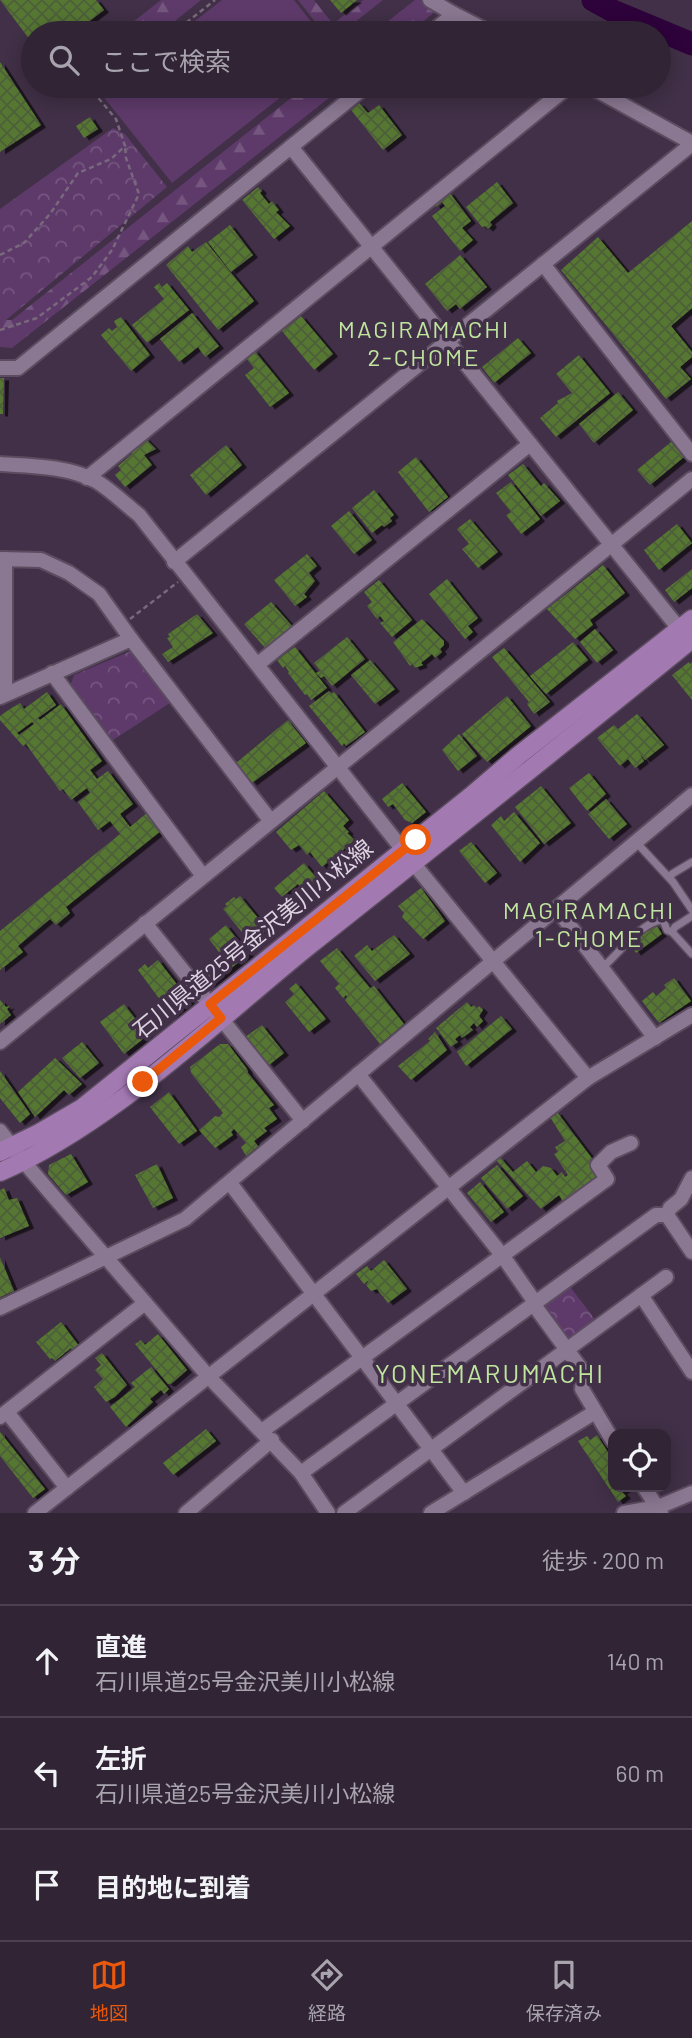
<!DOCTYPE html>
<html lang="ja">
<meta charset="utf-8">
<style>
body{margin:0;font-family:Barlow,"Noto Sans JP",sans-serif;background:#392c3d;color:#f1f3f6}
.controls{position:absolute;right:21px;bottom:21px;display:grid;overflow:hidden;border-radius:14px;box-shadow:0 4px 18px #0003}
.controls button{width:63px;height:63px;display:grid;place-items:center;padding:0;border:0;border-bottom:2px solid #4c4150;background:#312435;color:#f1f3f6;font:35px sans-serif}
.stop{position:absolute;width:21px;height:21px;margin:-16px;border:5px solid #ea580c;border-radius:50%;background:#fff}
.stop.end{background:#ea580c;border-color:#fff;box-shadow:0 2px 7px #0008}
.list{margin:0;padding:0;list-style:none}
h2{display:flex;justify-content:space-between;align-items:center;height:91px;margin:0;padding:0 28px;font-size:30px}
h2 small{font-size:23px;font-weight:400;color:#a8a4ad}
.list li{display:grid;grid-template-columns:46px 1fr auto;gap:21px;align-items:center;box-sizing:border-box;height:112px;padding:0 28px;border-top:2px solid #4c4150}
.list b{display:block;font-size:26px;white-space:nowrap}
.list p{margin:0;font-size:23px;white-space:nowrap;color:#a8a4ad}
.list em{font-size:23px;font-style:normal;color:#a8a4ad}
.icon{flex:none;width:38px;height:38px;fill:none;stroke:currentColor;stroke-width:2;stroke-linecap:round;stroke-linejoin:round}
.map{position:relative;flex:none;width:692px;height:1513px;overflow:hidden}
.search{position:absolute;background:#312435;box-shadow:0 4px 18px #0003;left:21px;right:21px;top:21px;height:77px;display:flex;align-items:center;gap:18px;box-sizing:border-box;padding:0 24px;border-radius:38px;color:#a8a4ad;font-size:26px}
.sheet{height:427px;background:#312435}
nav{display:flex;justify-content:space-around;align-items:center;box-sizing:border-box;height:98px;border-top:2px solid #4c4150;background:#312435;font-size:19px;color:#a8a4ad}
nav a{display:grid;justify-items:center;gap:4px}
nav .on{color:#ea580c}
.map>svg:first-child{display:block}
.forest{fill:url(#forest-firs)}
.park{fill:url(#park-crowns)}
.pitch{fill:#5e3a6a}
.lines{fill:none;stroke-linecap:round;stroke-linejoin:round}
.river{stroke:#2e023b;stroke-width:23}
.building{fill:url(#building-cross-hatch);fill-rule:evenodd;filter:url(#shadow)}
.lane-casing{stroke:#5b4c5f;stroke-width:10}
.street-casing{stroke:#5b4c5f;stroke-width:18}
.primary-casing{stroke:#5b4c5f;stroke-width:21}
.path{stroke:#78697d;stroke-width:2.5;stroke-dasharray:5 3.5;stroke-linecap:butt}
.lane{stroke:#8a7791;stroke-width:7}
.street{stroke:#8a7791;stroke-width:14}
.primary{stroke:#a379b2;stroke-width:18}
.route{stroke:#ea580c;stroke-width:9}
.labels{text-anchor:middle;stroke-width:7;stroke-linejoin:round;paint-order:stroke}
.street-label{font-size:23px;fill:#ddd2e1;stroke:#413047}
.neighbourhood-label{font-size:24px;letter-spacing:2px;fill:#c0e59f;stroke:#413047}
.quarter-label{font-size:26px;letter-spacing:2px;fill:#c0e59f;stroke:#413047}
</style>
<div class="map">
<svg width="692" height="1513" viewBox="0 0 692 1513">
<defs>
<pattern id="forest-firs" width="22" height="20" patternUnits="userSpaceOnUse" patternTransform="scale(1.75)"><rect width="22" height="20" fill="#5e3a6a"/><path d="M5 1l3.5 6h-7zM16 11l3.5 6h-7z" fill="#75567f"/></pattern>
<pattern id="park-crowns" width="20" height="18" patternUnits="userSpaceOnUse" patternTransform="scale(1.75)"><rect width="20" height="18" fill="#5e3a6a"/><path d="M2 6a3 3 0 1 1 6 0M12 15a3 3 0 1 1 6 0" fill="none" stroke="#75567f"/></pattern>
<pattern id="building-cross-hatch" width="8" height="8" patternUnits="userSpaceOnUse" patternTransform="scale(1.75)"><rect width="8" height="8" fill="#567732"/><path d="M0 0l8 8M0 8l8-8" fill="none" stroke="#4d5e3a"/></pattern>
<filter id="shadow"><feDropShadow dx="5" dy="2.5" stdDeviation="0" flood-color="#0009"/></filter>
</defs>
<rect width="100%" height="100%" fill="#413047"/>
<g class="forest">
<path d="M161,0H201L160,33H119Z"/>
<path d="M298,0H314L333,24L363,0H383L341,33H324Z"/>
<path d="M415,0H420L437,10L409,33H373Z"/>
<path d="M306,86H344L12,348L0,347V320H12Z"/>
</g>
<g class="park">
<path d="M113,128L125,134L167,187L0,325V209Z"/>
<path d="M131,651L170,703L113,740L71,684L74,675Z"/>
<path d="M568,1284L597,1322L571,1341H567L542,1307V1302Z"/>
</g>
<g class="pitch">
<path d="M222,0H294L320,33H179Z"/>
<path d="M113,86H295L172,183L102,95Z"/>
</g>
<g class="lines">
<path class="river" d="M593,0L613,11L692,44"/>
</g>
<g class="building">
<path d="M0,0H96L104,10L74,33H67L61,25L50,33H33V44Z"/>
<path d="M330,0H357L341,13Z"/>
<path d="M0,62L41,125L0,152Z"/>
<path d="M359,103L368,113L379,105L402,135L383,150L351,110Z"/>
<path d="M90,117L98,129L84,138L76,126Z"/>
<path d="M497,182L513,203L490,222L492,225L488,229L485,226L482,227L466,207Z"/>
<path d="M258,187L262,191L260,193L269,204L272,201L279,210L276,212L290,226L274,239L242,200Z"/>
<path d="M449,192L471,221L462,228L473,240L460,251L432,216L445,206L442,202L436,207L434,204Z"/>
<path d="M692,221V308L671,326L692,352V357L680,367L691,379L666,399L561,270L598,237L628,273Z"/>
<path d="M230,225L253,255L231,272L208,242Z"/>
<path d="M206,242L254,301L218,330L166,265L188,246L192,252Z"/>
<path d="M460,255L487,287L460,309L456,304L447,311L425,284Z"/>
<path d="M159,283L162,287L167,283L189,310L147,343L132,325L164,299L154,287Z"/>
<path d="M192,313L219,346L205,357L198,347L179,362L160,339Z"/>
<path d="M301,316L333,354L314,370L282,331Z"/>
<path d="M121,317L150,355L131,371L101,335L109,328L112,331L117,327L114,321Z"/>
<path d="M518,338L531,353L494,383L482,367Z"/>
<path d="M254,350L289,393L270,407L245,375L254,368L245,357Z"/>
<path d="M579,355L610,393L556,437L540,418L558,403L557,401L572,393L556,374Z"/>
<path d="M0,378H4L3,414H0Z"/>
<path d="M618,392L633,410L594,443L579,424Z"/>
<path d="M145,438L156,449L144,455L152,465L125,487L115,475L121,470L118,466L132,454L130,451Z"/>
<path d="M671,442L684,457L650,485L637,470Z"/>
<path d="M226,445L242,465L206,495L190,475Z"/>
<path d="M416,457L448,497L429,512L398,472Z"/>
<path d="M523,464L541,486L544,483L560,501L541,516L508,475Z"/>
<path d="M511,482L540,519L521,534L506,515L511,512L496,493Z"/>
<path d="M374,490L394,515L390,518L392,521L384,527L382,525L372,533L352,508Z"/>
<path d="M349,511L372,540L354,554L331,526Z"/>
<path d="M470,519L498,552L478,568L462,549L469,544L457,529Z"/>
<path d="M677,524L692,543L659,570L644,550Z"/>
<path d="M307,554L317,566L309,573L315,581L304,594L307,597L295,606L274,580Z"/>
<path d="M603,565L625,593L590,620L593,625L575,639L547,609Z"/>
<path d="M692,569V588L674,602L665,590Z"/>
<path d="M447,579L478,618L468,626L473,632L465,639L429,594Z"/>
<path d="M379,580L412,620L392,637L380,623L384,621L380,616L377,619L367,606L372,602L364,592Z"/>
<path d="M271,602L292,626L265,648L244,624Z"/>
<path d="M197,614L213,633L168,662L162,654L173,647L167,638L170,637L168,634Z"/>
<path d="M422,619L444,641V645L440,649L442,652L435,658L432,654L421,663L423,665L415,668L412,664L410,666L393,642Z"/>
<path d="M595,629L613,650L597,663L580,642Z"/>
<path d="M347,637L365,659L332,686L324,676L321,678L316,673L320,671L314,663Z"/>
<path d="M573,642L588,660L546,694L530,676Z"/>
<path d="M295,647L327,688L311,700L307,694L305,695L288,673L289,672L285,666L283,668L277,660Z"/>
<path d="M504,648L550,702L534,714L527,704L529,702L492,657Z"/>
<path d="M370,660L395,689L375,704L351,675Z"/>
<path d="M689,662L690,664L692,662V700L672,675Z"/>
<path d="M329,691L332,694L334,692L365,732L346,746L344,743L342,746L309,706Z"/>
<path d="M47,692L56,705L38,718L40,720L61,704L102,761L90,770L97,779L108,771L133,804L120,814L130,827L148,812L162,830L66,907L70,913L56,925L50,919L18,946L23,952L0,970V931L120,834L110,821L98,830L78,802L90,793L87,788L71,800L63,789L60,791L26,744L23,746L0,720V716L10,709L20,703L24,709ZM32,722L34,724L19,735L17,733Z"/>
<path d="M507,696L531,726L487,762L462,734Z"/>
<path d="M637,714L664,745L645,760L639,753L644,761L635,768L628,759L620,766L597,738L614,725L618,729Z"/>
<path d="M288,720L306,743L252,783L236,763Z"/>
<path d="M459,734L477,756L458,771L442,750Z"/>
<path d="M589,773L606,794L587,811L569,788Z"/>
<path d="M402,783L426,812L412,823L405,820L393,804L388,807L382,799Z"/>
<path d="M541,786L571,823L544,844L515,807Z"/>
<path d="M324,791L349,820L343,826L349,832L347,833L355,840L322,867L310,852L307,855L299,845L291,850L276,832Z"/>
<path d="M606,799L627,824L609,839L588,814Z"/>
<path d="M514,812L540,843L520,862L491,825L501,816L504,821Z"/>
<path d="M471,842L497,873L485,883L459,851Z"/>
<path d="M304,863L321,883L305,894L298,884L282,897L274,888Z"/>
<path d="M421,888L445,921L423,939L402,917L404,913L398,906Z"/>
<path d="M240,896L267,929L258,938L250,942L223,909L227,906L225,904L234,897L236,899Z"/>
<path d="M226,925L249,954L210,985L201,973L222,956L209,939Z"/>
<path d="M656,925L662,934L636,953L630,944Z"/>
<path d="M394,935L410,954L375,981L354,956L367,945L372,951Z"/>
<path d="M337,948L370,988L374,986L404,1024L380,1044L345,1000L347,997L346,995L343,998L335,988L339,984L320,961Z"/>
<path d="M158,960L190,1001L172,1016L138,970L145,964L148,968Z"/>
<path d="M674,978L691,1001L659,1023L642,1001L653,992L656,996L666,988L664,985Z"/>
<path d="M296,983L326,1019L309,1032L285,1002L294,994L289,989Z"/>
<path d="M0,1000L6,1007L10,1006L7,1009L11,1015L0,1024Z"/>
<path d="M467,1002L471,1007L474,1005L477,1008L479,1006L483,1010L479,1016L483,1021L477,1027L474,1023L470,1027L473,1030L462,1038L460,1035L455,1039L458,1042L451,1047L436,1028Z"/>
<path d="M124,1004L148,1035L124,1054L100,1022Z"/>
<path d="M501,1016L512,1029L466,1066L457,1052Z"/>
<path d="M262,1025L284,1053L269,1065L245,1037Z"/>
<path d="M435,1032L447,1050L411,1080L398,1066L430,1041L428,1039Z"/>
<path d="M82,1042L99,1063L80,1078L62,1058Z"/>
<path d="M220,1044H228L247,1069L248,1073L274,1105L269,1108L277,1119L264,1128L267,1131L254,1141L258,1146L246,1156L241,1147L246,1143L234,1129L231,1132L233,1135L215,1148L199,1130L215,1116L219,1117L223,1113L191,1073L190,1067Z"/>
<path d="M55,1058L82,1084L69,1095L64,1090L35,1117L18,1092Z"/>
<path d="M0,1071L30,1114L20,1123L0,1098Z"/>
<path d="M169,1092L197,1131L179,1144L150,1107Z"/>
<path d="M557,1112L594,1161L591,1164L598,1173L595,1176L598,1179L564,1203L559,1195L541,1209L496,1160L500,1157L513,1172L527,1161L536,1172L543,1166L551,1168L557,1176L562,1172L565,1177L568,1175L554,1154L558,1152L555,1147L565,1141L550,1117Z"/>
<path d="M71,1154L88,1182L66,1195L48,1174L49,1165Z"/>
<path d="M157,1164L173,1198L153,1208L135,1175Z"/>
<path d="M497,1165L523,1196L507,1209L481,1178Z"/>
<path d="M480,1182L504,1212L491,1222L467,1193Z"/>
<path d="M4,1188L9,1200L17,1198L29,1226L0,1238V1190Z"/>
<path d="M0,1257L14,1291L0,1297Z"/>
<path d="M384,1260L407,1289L388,1303L377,1289L371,1291L366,1285L369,1280L364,1284L356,1274L367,1266L371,1271Z"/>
<path d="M61,1322L79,1346L73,1351L71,1348L55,1361L52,1358L50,1359L36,1342Z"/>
<path d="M158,1334L187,1370L171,1384H168L135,1344L141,1340L145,1345Z"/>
<path d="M102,1353L127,1385L115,1397L106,1402L94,1387L103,1379L95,1370L101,1365L95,1358Z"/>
<path d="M151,1367L169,1389L164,1394L161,1390L150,1399L153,1402L126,1427L110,1407L135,1387L131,1383Z"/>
<path d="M206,1429L216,1441L173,1475L163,1463Z"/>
<path d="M0,1432L45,1489L33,1498L0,1456Z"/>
<path d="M597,1435L613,1460V1487H630L622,1492L626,1496L618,1502L578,1441L587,1436L590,1440Z"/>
</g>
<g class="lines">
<defs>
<g id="lane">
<path d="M636,842L673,882L692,910"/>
<path d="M670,878L672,874L692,862"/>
<path d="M672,932L675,927L692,916"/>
<path d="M602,968C618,955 641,921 663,920L667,930L672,932L692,954"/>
</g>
<g id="street">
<path d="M430,0L454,14"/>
<path d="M431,33L454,14L491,33"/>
<path d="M589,86L692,143"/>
<path d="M291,147L685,636"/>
<path d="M543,264L692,454"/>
<path d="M0,368H18L366,86"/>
<path d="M0,464C32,466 67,466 96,481C111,490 125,504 139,515L414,864L588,1078"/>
<path d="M87,478L569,86"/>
<path d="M0,559L41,560L69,573L99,594L131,639L270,820"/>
<path d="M5,559V694"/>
<path d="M174,562L692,144"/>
<path d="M258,664L530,444"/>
<path d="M52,673L203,876"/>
<path d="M0,697L131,639"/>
<path d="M557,909L655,1038"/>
<path d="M145,923L303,1121"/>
<path d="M0,1042L692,479"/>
<path d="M358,1074L502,1255L532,1298L534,1305L584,1373L582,1389L613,1441"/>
<path d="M0,1131L24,1162L208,1376L301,1473L328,1513"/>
<path d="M230,1183L464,1493"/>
<path d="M667,1215L692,1252"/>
<path d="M641,1295L692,1372"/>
<path d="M0,1308L185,1219L692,795"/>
<path d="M7,1412L67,1488"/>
<path d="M0,1417L145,1303"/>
<path d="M262,1431L607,1179L598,1165L611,1152L631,1143"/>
<path d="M301,1473L656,1215H667L670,1208L681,1199L692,1178"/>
<path d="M644,1487L661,1513"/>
<path d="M35,1513L588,1078L692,1015"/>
<path d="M186,1513L272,1440"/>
<path d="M344,1513L666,1277"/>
<path d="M431,1513L595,1412"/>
<path d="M624,1513L658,1507L692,1493"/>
</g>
<g id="primary">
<path d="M0,1152L39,1133L82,1108L471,796L519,755L692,619"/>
<path d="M0,1172C114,1122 214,1022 311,944C438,843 566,742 692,639"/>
</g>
</defs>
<use href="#lane" class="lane-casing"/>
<use href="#street" class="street-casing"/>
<use href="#primary" class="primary-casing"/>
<g class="path">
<path d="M173,33L215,0"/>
<path d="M0,255L24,243L50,214L78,173L111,159L125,146L116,119L95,94L106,86"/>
<path d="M0,330L37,318L92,277L112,250L139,194L126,158L125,146"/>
<path d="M130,619L178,582"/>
</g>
<use href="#lane" class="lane"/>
<use href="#street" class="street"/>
<use href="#primary" class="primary"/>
</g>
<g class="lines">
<path class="route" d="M143,1082L221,1018L210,1004L416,840"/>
</g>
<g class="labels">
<g class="street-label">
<text transform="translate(253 939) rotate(-39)" y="8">石川県道25号金沢美川小松線</text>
</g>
<g class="neighbourhood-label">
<text x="424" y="338">MAGIRAMACHI<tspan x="424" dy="28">2-CHOME</tspan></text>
<text x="589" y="919">MAGIRAMACHI<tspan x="589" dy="28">1-CHOME</tspan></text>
</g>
<g class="quarter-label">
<text x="490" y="1383">YONEMARUMACHI</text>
</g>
</g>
</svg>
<div class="controls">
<button><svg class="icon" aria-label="locate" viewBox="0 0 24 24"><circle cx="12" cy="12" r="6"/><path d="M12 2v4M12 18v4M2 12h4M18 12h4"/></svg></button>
</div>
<div class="stop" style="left:416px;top:840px"></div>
<div class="stop end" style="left:143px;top:1082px"></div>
<div class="search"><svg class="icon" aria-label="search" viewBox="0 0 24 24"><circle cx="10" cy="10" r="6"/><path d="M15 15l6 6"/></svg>ここで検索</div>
</div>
<section class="sheet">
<h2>3 分<small>徒歩 · 200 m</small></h2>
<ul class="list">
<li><svg class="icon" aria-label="ahead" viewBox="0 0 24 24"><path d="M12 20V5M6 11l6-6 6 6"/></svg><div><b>直進</b><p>石川県道25号金沢美川小松線</p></div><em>140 m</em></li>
<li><svg class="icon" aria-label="left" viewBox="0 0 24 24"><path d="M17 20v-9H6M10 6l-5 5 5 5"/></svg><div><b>左折</b><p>石川県道25号金沢美川小松線</p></div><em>60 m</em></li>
<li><svg class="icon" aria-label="arrive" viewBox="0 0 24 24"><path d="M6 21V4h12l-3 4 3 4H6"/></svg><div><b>目的地に到着</b></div></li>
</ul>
</section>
<nav>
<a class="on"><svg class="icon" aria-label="map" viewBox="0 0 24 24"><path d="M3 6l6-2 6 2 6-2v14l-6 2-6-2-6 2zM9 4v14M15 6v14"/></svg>地図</a>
<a><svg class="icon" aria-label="directions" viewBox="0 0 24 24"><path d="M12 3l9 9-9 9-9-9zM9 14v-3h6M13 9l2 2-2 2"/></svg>経路</a>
<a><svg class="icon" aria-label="saved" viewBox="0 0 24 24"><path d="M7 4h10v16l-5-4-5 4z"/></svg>保存済み</a>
</nav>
